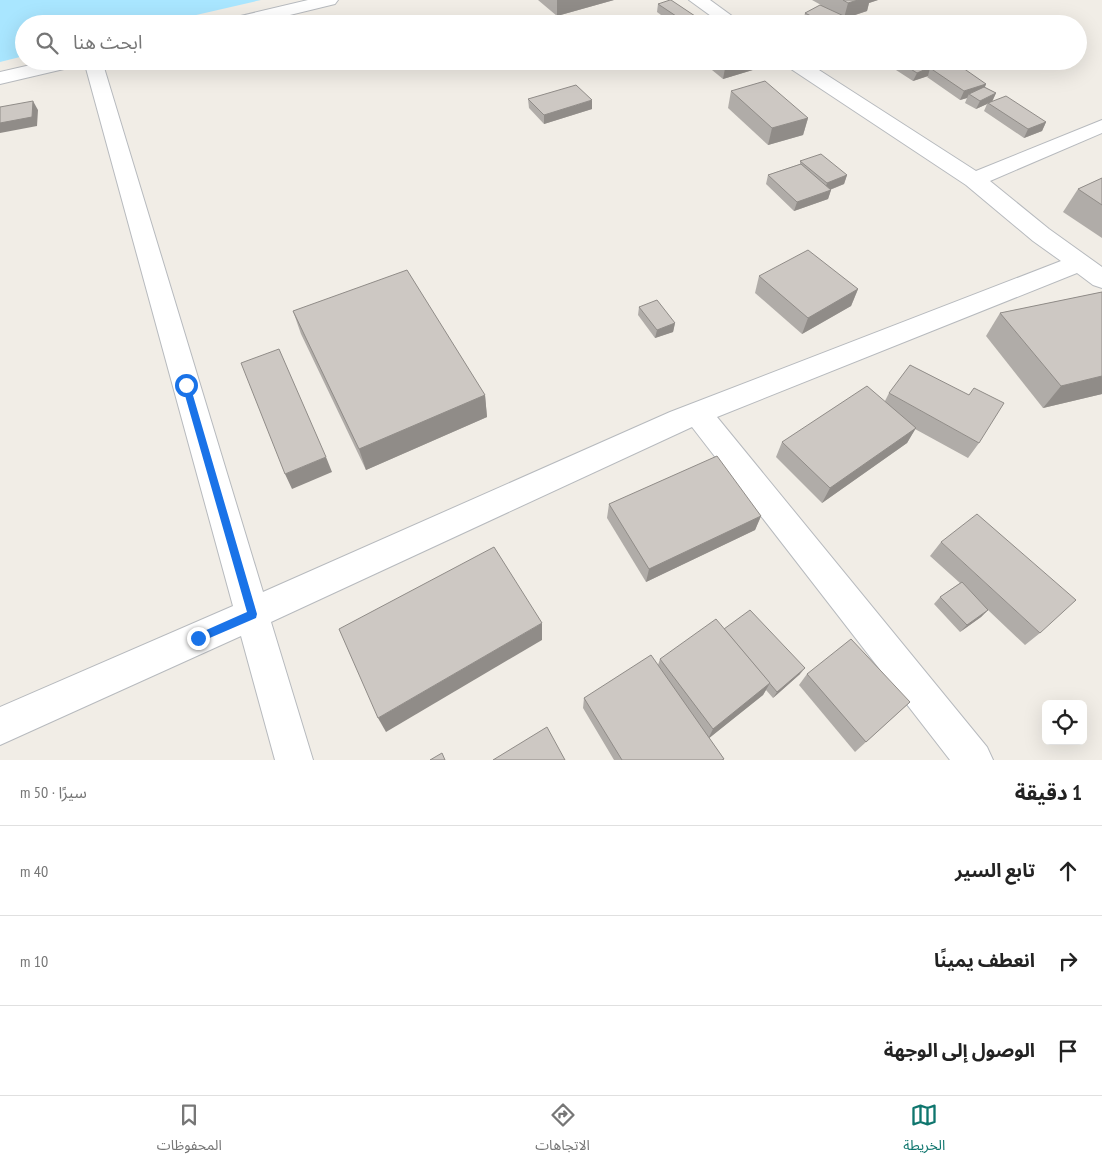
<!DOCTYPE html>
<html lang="ar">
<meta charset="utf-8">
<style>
body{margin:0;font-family:"PT Sans Narrow","Noto Sans Arabic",sans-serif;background:#f6f6f6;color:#222;direction:rtl}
.controls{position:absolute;right:15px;bottom:15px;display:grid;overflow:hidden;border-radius:8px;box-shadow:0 5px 20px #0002}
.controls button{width:45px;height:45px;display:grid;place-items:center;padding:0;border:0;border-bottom:1px solid #e0e0e0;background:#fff;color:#222;font:25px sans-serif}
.stop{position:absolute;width:15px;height:15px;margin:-11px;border:4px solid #1a73e8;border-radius:50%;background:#fff}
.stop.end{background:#1a73e8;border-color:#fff;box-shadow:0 1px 5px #0008}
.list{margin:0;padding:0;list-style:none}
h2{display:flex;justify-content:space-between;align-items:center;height:65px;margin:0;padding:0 20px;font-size:21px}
h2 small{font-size:16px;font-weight:400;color:#767676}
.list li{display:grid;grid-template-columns:32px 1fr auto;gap:15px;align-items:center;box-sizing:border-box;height:90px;padding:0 20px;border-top:1px solid #e0e0e0}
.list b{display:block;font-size:19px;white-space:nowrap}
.list em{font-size:16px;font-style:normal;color:#767676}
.icon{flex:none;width:28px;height:28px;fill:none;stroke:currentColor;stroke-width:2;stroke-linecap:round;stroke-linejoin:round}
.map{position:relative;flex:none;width:1102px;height:760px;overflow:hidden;direction:ltr}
.search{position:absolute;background:#fff;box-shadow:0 5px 20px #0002;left:15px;right:15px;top:15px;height:55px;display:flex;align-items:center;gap:12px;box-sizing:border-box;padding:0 18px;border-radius:28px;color:#767676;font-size:19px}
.sheet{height:335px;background:#fff}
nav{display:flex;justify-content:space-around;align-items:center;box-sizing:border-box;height:70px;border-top:1px solid #e0e0e0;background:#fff;font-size:14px;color:#767676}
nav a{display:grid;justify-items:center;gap:2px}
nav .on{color:#0f766e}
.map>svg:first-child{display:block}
.water{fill:#a9e6ff}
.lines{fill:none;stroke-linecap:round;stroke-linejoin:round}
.minor-casing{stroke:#b7babe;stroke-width:2}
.minor{fill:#fff;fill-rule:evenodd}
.wall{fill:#b0aca8}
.shaded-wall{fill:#908c88}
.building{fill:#cdc8c3;stroke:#908c88}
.route{fill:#1a73e8}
</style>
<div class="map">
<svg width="1102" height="760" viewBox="0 0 1102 760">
<rect width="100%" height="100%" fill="#f1ede6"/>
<path class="water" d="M0,0H261L157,24H24V56L0,62Z"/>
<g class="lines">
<defs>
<g id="minor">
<path d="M308,0H338L335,4L253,24H221L224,20Z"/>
<path d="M689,0H710L743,24H722Z"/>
<path d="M48,61H83L81,65L0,84V72Z"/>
<path d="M84,61H102L263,592L670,412L1061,261L1033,241L966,185L785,65L783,61H805L976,171L1102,120V133L990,181L1049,229L1102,267V288L1093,285L1077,273L717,417L987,747L993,760H950L692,427L271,622L313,760H275L241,636L0,745V707L233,606Z"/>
</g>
</defs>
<use href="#minor" class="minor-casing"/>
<use href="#minor" class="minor"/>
</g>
<g class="wall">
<path d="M538,0H614L557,16Z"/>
<path d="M812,0H878L869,3L867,11L846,18L844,24H808L803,21L805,13L821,5Z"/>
<path d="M658,4L698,24H673L657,12Z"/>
<path d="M506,61H541L514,69Z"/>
<path d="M701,61H757L756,69L723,79Z"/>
<path d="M882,61H939L938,65L931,68L986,84L985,87L996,93L992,101L1046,122L1042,131L1024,138L984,111L987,104L976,109L965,103L967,98L960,100L927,77L928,76L913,81Z"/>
<path d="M731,91L808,118L803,135L768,145L728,108Z"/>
<path d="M528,99L592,109L544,124L529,108Z"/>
<path d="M800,161L847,175L844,184L830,190H831L828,199L794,211L766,184L768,175L800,164Z"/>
<path d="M1102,178V238L1063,212L1078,189Z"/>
<path d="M759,276L858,289L851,306L802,334L755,293Z"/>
<path d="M1102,292V394L1043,408L986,336L1000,313Z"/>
<path d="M639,307L675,323L673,332L655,338L638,315Z"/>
<path d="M293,311L485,395L487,417L366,470L301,334Z"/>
<path d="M889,393L979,443L968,458L915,429L907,443L822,503L776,457L782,442L885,401Z"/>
<path d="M609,504L761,516L755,530L646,582L607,518Z"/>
<path d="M941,542L1040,633L1025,645L988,610L981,617L960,632L934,604L940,597L960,583L930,556Z"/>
<path d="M724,629L800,674L773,698L766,690L763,695L709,738L724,759L723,760H614L583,708L584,698L658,665L660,659Z"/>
<path d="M807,674L910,702L855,752L799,685Z"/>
</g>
<g class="shaded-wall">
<path d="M557,0H614L557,16Z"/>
<path d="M858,0H878L869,3L867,11L846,18L844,24H833L844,18L848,3Z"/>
<path d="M698,18V24H685V22Z"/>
<path d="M514,61H541L514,69Z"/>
<path d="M732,61H757L756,69L723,79L726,63Z"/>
<path d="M930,61H939L938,65L930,68L928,76L913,81L917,73L925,69L928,62Z"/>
<path d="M986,84L982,93L969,94L967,98L960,100L964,91Z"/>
<path d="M996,93L992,102L988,103L987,104L976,109L980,101Z"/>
<path d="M592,100V109L544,124V115Z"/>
<path d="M33,101L38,110L37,126L0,133V123Z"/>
<path d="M808,118L803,135L768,145L772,128Z"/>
<path d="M1046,122L1042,131L1024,138L1028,129Z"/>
<path d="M847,175L844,184L824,192L827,183Z"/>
<path d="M831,190L828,199L794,211L797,202Z"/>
<path d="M858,289L851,306L802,334L808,318Z"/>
<path d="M675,323L673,332L655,338L657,330Z"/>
<path d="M1102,376V394L1043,408L1061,386Z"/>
<path d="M485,395L487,417L366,470L359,449Z"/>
<path d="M916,428L907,443L822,503L830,488Z"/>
<path d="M326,457L332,472L292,489L285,474Z"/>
<path d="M761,516L755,530L646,582L649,569Z"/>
<path d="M988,610L981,617L960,632L967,625Z"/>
<path d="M542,623V640L386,732L378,718Z"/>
<path d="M805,668L800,674L773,698L777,692Z"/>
<path d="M770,683L763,695L708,739L713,729Z"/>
</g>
<g class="building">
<path d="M670,0H671L698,18L685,22L658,4Z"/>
<path d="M843,0H858L848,3Z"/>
<path d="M820,5L846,17L833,24H827L805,13Z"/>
<path d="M717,21L720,24H708Z"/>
<path d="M898,61H922L931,67L917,73Z"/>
<path d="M953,61L986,84L964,91L930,68Z"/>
<path d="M765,81L808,118L772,128L731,91Z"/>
<path d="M576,85L592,100L544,115L528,99Z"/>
<path d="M984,87L996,93L980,101L969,94Z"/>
<path d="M1006,96L1046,122L1028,129L988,103Z"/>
<path d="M33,101L32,117L0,123V107Z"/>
<path d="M821,154L847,175L827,183L800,161Z"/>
<path d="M801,164L831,190L797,202L768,175Z"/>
<path d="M1102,178V205L1078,189Z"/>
<path d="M808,250L858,289L808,318L759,276Z"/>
<path d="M407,270L485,395L359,449L293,311Z"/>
<path d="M1102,292V376L1061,386L1000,313Z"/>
<path d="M657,300L675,323L657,330L639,307Z"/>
<path d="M279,349L326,457L285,474L241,363Z"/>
<path d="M910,365L969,395L974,388L1004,403L979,443L889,393Z"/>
<path d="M867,386L916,428L830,488L782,442Z"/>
<path d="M717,456L761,516L649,569L609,504Z"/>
<path d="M977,514L1076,600L1040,633L941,542Z"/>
<path d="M494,547L542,623L378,718L339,629Z"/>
<path d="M962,582L988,610L967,625L940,597Z"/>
<path d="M750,610L805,668L777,692L724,629Z"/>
<path d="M716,619L770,683L713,729L660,659Z"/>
<path d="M851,639L910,702L866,742L807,674Z"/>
<path d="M651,655L724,759L722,760H622L584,698Z"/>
<path d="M547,727L565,760H493Z"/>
<path d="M442,753L445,760H430Z"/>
</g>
<path class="route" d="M186,382L190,385L257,614L256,618L198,643L193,638L195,635L247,612L182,385Z"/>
</svg>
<div class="controls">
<button><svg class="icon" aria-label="locate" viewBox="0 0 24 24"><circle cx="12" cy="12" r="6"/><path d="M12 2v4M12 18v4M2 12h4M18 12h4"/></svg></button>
</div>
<div class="stop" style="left:186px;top:385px"></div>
<div class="stop end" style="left:198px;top:638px"></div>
<div class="search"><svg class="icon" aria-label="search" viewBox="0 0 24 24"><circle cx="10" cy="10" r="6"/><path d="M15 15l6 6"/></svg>ابحث هنا</div>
</div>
<section class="sheet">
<h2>1 دقيقة<small>سيرًا · 50 m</small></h2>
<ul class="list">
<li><svg class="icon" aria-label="ahead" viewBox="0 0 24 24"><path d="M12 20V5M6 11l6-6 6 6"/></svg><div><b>تابع السير</b></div><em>40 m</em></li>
<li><svg class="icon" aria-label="right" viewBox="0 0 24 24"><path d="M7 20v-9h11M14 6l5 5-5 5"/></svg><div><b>انعطف يمينًا</b></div><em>10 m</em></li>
<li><svg class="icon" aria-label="arrive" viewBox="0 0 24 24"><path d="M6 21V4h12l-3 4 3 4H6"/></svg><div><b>الوصول إلى الوجهة</b></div></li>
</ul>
</section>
<nav>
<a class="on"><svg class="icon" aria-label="map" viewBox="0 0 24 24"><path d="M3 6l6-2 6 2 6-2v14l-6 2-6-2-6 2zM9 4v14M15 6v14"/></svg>الخريطة</a>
<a><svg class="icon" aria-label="directions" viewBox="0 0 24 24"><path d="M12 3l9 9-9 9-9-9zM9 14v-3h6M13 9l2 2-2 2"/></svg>الاتجاهات</a>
<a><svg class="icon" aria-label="saved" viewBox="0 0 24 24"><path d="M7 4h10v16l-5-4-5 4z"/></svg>المحفوظات</a>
</nav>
